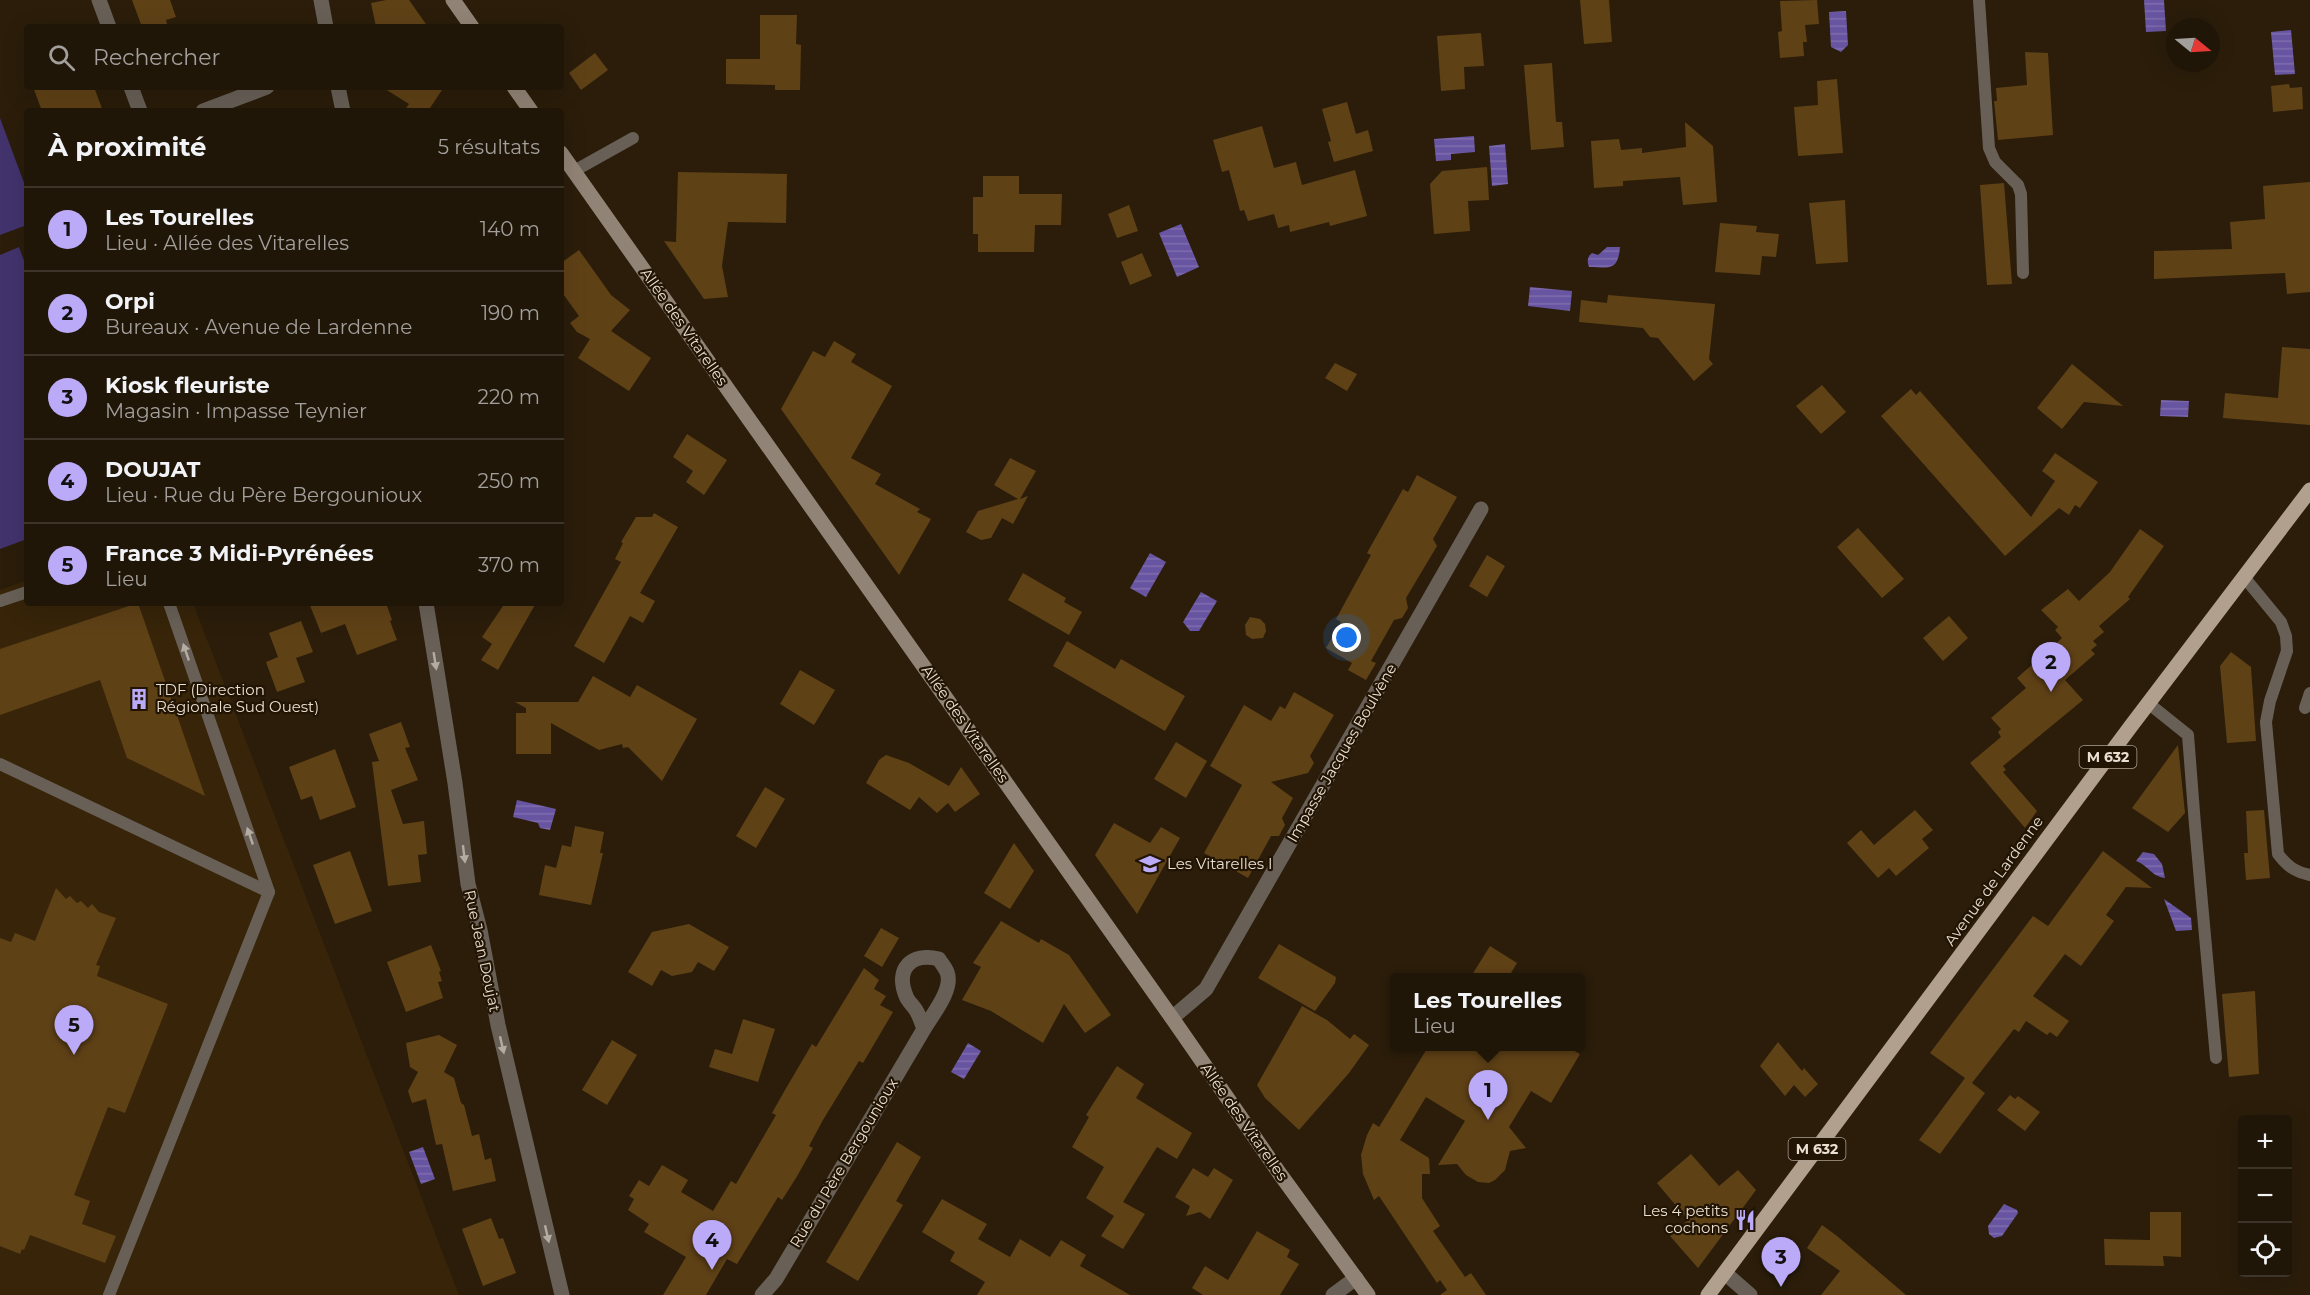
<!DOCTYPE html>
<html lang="fr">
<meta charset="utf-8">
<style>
body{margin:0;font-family:Montserrat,sans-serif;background:#281f12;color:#f1f3f6}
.controls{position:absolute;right:18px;bottom:18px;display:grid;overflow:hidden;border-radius:6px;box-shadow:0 6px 24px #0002}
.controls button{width:54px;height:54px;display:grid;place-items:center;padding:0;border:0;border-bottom:2px solid #3d3529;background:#201608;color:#f1f3f6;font:30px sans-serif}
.compass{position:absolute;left:2166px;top:18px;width:54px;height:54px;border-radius:50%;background:#201608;box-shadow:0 6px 24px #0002;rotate:108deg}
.you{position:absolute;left:1347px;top:638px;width:21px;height:21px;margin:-15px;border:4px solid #fff;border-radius:50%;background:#1a73e8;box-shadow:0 0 0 9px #1a73e833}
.badge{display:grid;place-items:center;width:39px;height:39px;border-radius:50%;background:#baaaf7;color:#111;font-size:20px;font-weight:700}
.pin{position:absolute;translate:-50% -50px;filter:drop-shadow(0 2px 3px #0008)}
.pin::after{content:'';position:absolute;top:32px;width:21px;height:18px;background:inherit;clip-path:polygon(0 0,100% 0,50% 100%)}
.popup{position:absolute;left:1390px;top:973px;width:195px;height:78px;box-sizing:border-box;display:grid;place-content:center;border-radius:6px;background:#201608;filter:drop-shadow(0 2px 4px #0005);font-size:20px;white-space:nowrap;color:#a29f9c}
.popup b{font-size:22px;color:#f1f3f6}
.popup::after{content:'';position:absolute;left:50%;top:100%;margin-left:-12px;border:12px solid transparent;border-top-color:#201608}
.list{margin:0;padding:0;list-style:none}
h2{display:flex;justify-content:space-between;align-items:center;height:78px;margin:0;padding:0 24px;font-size:26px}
h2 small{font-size:20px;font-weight:400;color:#a29f9c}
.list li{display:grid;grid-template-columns:39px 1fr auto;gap:18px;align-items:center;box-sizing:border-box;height:84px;padding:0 24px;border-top:2px solid #3d3529}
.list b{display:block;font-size:22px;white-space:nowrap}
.list p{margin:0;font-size:20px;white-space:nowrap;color:#a29f9c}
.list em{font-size:20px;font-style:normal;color:#a29f9c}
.icon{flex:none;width:33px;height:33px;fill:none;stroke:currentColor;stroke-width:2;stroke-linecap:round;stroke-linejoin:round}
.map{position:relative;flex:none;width:2310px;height:1295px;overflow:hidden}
.search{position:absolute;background:#201608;box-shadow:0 6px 24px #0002;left:24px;top:24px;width:540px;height:66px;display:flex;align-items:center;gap:15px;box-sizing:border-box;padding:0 21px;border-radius:6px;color:#a29f9c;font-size:22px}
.panel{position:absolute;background:#201608;box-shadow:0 6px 24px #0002;left:24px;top:108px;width:540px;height:498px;border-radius:6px}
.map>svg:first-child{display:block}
.built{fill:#372409}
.green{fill:#42336d}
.water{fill:url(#water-rules)}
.building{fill:#5f4116}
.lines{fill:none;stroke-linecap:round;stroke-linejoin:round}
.lane{stroke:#686057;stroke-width:12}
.street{stroke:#686057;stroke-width:15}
.secondary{stroke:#918476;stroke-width:15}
.primary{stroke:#b0a08d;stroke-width:15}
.oneway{fill:#b5aca1}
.labels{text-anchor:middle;stroke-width:4.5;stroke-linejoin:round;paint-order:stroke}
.shield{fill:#221402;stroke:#ada194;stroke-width:1.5}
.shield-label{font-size:14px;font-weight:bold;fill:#e8ded2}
.street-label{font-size:15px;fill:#e8ded2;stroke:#221402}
.poi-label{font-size:15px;fill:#e8ded2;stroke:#221402;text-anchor:start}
</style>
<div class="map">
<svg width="2310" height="1295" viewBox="0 0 2310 1295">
<defs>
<pattern id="water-rules" width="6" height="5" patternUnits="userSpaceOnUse" patternTransform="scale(1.5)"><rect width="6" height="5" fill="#6855a2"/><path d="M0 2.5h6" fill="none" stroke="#7e6dae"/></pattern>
</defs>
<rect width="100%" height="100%" fill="#2b1d0a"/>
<path class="built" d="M27,580V603H193L459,1295H0V590Z"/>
<g class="green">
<path d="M0,118L27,191V225L0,235Z"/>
<path d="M19,247L27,269V539L0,549V255Z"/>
</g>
<g class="water">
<path d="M2144,0H2164L2166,31L2146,32Z"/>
<path d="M1846,11L1848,45L1841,52L1831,47L1829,12Z"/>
<path d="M2291,30L2295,74L2275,75L2271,32Z"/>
<path d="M1474,136L1475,152L1451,154V160L1436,161L1434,139Z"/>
<path d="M1505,144L1508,184L1492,186L1489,146Z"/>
<path d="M1181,224L1199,267L1177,277L1159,233Z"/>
<path d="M1607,247H1620C1618,273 1607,267 1589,267C1587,261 1587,257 1592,253L1598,255Z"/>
<path d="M1530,287L1572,291L1570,311L1528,306Z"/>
<path d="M2161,400L2189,401L2188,417L2160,416Z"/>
<path d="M1150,553L1166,562L1146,597L1130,588Z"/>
<path d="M1201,592L1217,601L1199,631H1190L1183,622Z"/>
<path d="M517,800L556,809L550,830L540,828L538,823L513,817Z"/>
<path d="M2143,852L2154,854L2162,864L2165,878C2151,876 2149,866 2136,861Z"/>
<path d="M2164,899L2191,918L2192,930L2176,931Z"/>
<path d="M968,1043L981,1051L964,1079L951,1072Z"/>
<path d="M423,1147L435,1179L421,1184L409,1152Z"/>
<path d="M2004,1204L2017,1210L2018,1213L2002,1236L1994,1238L1989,1234L1988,1226Z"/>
</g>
<g class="building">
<path d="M132,0H170L176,17L166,20L168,27H142Z"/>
<path d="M386,0H409L428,27H376L371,3Z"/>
<path d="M1580,0H1609L1612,42L1584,44Z"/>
<path d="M1817,0L1819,24L1805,25L1807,42H1803L1804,56L1780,58L1778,32L1782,31L1780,1Z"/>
<path d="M760,15H797L796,44L801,45L800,90H775V85L726,84V59H760Z"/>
<path d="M1481,33L1484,66L1464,67L1465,89L1441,91L1437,36Z"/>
<path d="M2025,52L2048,53L2053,135L1998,140L1994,101H1997L1996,88L2027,85Z"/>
<path d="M595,53L608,70L581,90L569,73Z"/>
<path d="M1552,63L1556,122H1562L1564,147L1531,150L1524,65Z"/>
<path d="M1837,79L1843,153L1798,156L1794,107L1818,105L1817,81Z"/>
<path d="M2289,84L2290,88L2302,87L2303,109L2273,112L2271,86Z"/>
<path d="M33,87H94L103,111H42Z"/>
<path d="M382,87H444L428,111H404L409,104Z"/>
<path d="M1347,102L1356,134L1368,130L1373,151L1334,162L1328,142L1331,141L1322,109Z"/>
<path d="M1685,122L1713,146L1717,202L1683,205L1680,177L1623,181V186L1594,188L1591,141L1619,139L1621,150L1642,148V153L1686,147Z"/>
<path d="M1262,126L1274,168L1296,162L1302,185L1355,170L1367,216L1330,226L1329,222L1290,232L1289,225L1278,228L1274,214L1248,221L1244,210L1240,211L1229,170L1222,172L1213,140Z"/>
<path d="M1487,167L1489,200L1468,201L1470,231L1434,234L1430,184L1442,171Z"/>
<path d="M678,172L787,174L786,223L728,222L722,266L728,297L704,299L664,241L676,242Z"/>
<path d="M983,176H1019V194H1062L1061,225H1035L1034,252H978V234H973V197H983Z"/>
<path d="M2310,182V292L2287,294L2285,273L2154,279V251L2232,249L2230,222L2265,219L2263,186Z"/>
<path d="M2004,183L2012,284L1987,285L1980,185Z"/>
<path d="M1845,200L1848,262L1816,264L1809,203Z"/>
<path d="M1129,205L1138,231L1117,238L1108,214Z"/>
<path d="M1720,223L1757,226L1756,232L1779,234L1776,257L1762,256L1760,275L1715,272Z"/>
<path d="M579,250L611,295L630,310L611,331L651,358L629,391L578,358L590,339L577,332L570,323L579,316L561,291V263Z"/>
<path d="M1142,253L1152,276L1130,285L1121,262Z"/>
<path d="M1608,295L1715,304L1709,359L1713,364L1694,381L1658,338L1650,337L1643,328L1579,322L1581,300L1607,303Z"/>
<path d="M834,341L856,354L851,362L892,386L851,458L881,474L875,484L920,509L917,512L931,519L899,575L781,409L813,351L825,357Z"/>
<path d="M2282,347L2310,349V425L2223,418L2225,393L2278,398Z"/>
<path d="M1335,363L1357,374L1347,391L1325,378Z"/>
<path d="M2072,364L2123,406L2084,402L2062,429L2037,408Z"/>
<path d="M1822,385L1846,412L1821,434L1796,406Z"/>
<path d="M1911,389L1916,395L1920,391L2031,517L2055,481L2042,471L2055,453L2098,482L2080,508L2075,505L2069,515L2059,508L2005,556L1881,416Z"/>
<path d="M687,434L727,460L704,495L686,482L693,471L673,457Z"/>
<path d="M1010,458L1036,471L1020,499L1028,496L1013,524L1002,518L991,538L981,540L966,532L978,511L1018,499L994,485Z"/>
<path d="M1417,475L1457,497L1433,539L1437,546L1406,598L1408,608L1402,618L1394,620L1371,661L1376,663L1366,680L1348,670L1352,663L1326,648L1341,622L1336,619L1371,555L1367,553L1403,489L1408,492Z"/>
<path d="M654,513L678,527L640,593L655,601L643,623L630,616L604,663L574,646L621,562L615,559L623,543L621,542L636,517H652Z"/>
<path d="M1858,528L1904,579L1882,598L1837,547Z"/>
<path d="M2140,529L2164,546L2128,597L2130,599L2099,626L2104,632L2093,641L2097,645L2091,650L2095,654L2065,680L2083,700L2003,766L2006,770L2003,772L2037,811L2025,828L1970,763L2001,737L1998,732L2001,729L1991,718L2026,688L2017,678L2062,638L2055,630L2058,627L2041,610L2068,589L2079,601L2110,572Z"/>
<path d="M1487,555L1505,566L1487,597L1469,586Z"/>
<path d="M1023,573L1066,598L1064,602L1082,612L1069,635L1008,600Z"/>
<path d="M138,603L205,796L127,758L100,680L0,715V649Z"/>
<path d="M309,603H386L392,620L390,621L397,640L357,655L345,624L321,633Z"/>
<path d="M505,603H536L498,670L481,660L492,644L482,637Z"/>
<path d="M1949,616L1968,638L1943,661L1923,638Z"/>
<path d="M1250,617L1260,619L1265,624L1266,631L1263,638L1252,639L1246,635L1245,625Z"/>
<path d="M301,621L313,652L296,658L305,682L277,692L266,662L278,657L269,633Z"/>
<path d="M1067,641L1115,669L1121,659L1185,696L1165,731L1053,666Z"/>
<path d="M2231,652L2251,667L2256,741L2227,743L2220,666Z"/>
<path d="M800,670L835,690L814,725L780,704Z"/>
<path d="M593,676L630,697L637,685L697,719L662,781L628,747L623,748L622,744L599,750L551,723V754H516V713H526V708L515,702H578Z"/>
<path d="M1294,692L1334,715L1310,756L1314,763L1308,773L1271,782L1293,798L1282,818L1285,825L1279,836H1271L1248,878L1204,853L1242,785L1210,766L1244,705L1271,721L1280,706L1285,709Z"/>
<path d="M401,722L410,747L405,748L418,780L391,790L403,824L424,821L427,854L418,855L421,882L388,886L372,762L379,761L369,734Z"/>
<path d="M1176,742L1207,761L1186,798L1154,779Z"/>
<path d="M2178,745L2185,813L2168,832L2132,808Z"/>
<path d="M335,749L356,807L320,820L312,796L301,800L289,767Z"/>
<path d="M886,755L909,763L949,786L961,767L980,794L955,812L948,803L937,813L919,797L910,810L866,783L879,760Z"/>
<path d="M765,787L785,799L756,848L736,836Z"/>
<path d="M1915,810L1933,830L1922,839L1929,848L1896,876L1889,868L1878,878L1847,843L1861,830L1874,845Z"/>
<path d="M2264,810L2270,878L2246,880L2244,853H2248L2246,811Z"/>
<path d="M1114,823L1150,843L1161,827L1180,838L1137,914L1095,855Z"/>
<path d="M575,826L604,832L600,853H603L591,905L539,895L545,865L556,868L562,845L571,847Z"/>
<path d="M1014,843L1034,871L1010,909L984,893Z"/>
<path d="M350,851L372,911L335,924L313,865Z"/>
<path d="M2103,851L2152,888L2126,887L2106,915L2114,921L2081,966L2065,954L2033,996L2069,1021L2057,1037L2050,1032L2047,1035L2026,1021L2019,1032L2014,1029L1972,1083L1985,1093L1940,1154L1919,1140L1965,1078L1930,1053L2033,916L2048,926Z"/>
<path d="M56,888L66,899L70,896L77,903L81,901L88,908L92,904L99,912L116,918L96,965L100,966L97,976L168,1004L125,1113L108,1107L74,1195L90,1201L82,1224L116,1236L105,1263L30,1235L24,1250L22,1249L20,1254L0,1246V938L11,942L15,933L35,941Z"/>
<path d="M1001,921L1039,943L1041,939L1069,955L1111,1015L1085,1033L1064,1004L1043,1043L991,1011L962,1000L981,967L973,963Z"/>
<path d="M689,924L729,947L714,971L698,962L692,972L672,976L661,970L652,986L628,972L652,932Z"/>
<path d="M881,928L899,938L882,967L864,956Z"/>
<path d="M1279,944L1336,977L1335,983L1315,1011L1258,978Z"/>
<path d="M431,945L441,971L439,972L442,981L438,982L443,998L406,1012L387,962Z"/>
<path d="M1490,946L1517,963L1508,978H1470Z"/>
<path d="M864,968L879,980L874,989L886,996L880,1005L893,1012L863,1063L859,1061L823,1120L809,1146L813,1148L796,1178L782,1200L778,1197L737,1264L727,1259L706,1295H663L686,1257L644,1232L649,1224L628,1210L634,1199L629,1196L639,1180L649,1186L662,1165L688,1180L681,1192L713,1211L731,1181L736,1184L776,1115L772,1113L785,1090L812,1044L816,1047Z"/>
<path d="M2255,991L2259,1074L2229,1077L2222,994Z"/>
<path d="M1302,1006L1327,1020L1350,1039L1354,1034L1369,1045L1349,1073L1299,1130L1265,1098L1257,1085Z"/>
<path d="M743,1019L775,1029L758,1082L709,1067L715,1049L732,1054Z"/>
<path d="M439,1035L457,1045L444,1072L454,1078L461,1103L464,1105L472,1136L479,1134L485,1160L491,1158L496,1181L453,1191L442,1144L436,1145L426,1099L412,1103L408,1091L418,1072L410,1067L406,1043Z"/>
<path d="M612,1040L637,1055L607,1105L582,1090Z"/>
<path d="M1778,1042L1802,1071L1804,1068L1818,1084L1805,1097L1794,1085L1785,1096L1760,1066Z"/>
<path d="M1428,1047H1567L1580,1054L1551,1103L1531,1091L1509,1127L1526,1148L1510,1151L1505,1170L1495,1180L1489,1183L1478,1182L1466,1175L1457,1164L1438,1165L1465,1121L1426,1097L1400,1140L1429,1158L1430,1174H1422V1198L1440,1226L1433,1231L1465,1277L1471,1273L1486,1295H1440L1447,1290L1440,1280L1437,1283L1379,1196L1374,1200L1363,1174L1361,1155L1367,1135L1373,1123L1379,1127Z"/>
<path d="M1117,1066L1144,1084L1136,1098L1192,1133L1177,1159L1157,1147L1134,1184L1123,1202L1145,1214L1123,1249L1101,1236L1114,1216L1086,1198L1104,1167L1072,1147L1089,1117L1086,1115Z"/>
<path d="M2010,1095L2015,1099L2018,1096L2040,1112L2025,1131L1997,1110Z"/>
<path d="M897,1142L921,1157L896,1201L903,1205L858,1281L826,1262Z"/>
<path d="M1691,1154L1719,1186L1738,1170L1756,1190L1698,1268L1670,1236L1688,1220L1657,1183Z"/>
<path d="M1193,1168L1208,1177L1214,1168L1233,1180L1210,1219L1200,1212L1186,1216L1190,1206L1175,1197Z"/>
<path d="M942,1199L987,1224L978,1239L1010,1257L1020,1239L1050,1257L1061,1240L1086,1255L1080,1266L1130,1295H977L985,1282L950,1261L955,1252L922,1232Z"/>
<path d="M2150,1212H2181V1257L2163,1256L2164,1266L2105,1265L2104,1239L2150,1240Z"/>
<path d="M491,1218L499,1239L503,1238L516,1273L483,1286L462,1229Z"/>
<path d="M1822,1225L1837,1236L1906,1295H1821L1840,1271L1807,1248Z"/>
<path d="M1257,1231L1290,1250L1287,1257L1299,1264L1280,1295H1203L1192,1288L1205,1266L1228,1280Z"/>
</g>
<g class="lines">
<g class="lane">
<path d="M1979,0L1989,148L1995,162L2018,185L2021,194L2023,273"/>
<path d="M574,171L633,138"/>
<path d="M2244,577L2281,622L2286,636L2287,651L2270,701L2266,722L2278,854C2287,866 2295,872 2310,875"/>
<path d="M0,601L27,592"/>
<path d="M169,603L269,892"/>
<path d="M2148,703L2188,735L2195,825L2216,1058"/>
<path d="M2305,708L2310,693"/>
<path d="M0,764L269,892L109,1295"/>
</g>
<g class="street">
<path d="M99,0L109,27"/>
<path d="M321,0L326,27"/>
<path d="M131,87L140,111"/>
<path d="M338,87L343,111"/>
<path d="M203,111L267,87"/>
<path d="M426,603L455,783L468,884L480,930L498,1025L562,1295"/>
<path d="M1172,1018L1206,989L1481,509"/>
<path d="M1725,1273L1750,1295"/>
<path d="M762,1295L776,1279L924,1029C932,1015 954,989 947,972C945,967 941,963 939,959C911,952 895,969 906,996C908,1002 914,1006 917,1012C920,1017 922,1024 924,1029"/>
<path d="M1333,1295L1356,1278"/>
</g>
<g class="secondary">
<path d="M453,0L472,27"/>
<path d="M514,87L531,111"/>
<path d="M561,153L1172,1018L1280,1174L1368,1295"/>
</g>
<path class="primary" d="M1708,1295L2131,726L2310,490"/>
</g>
<defs><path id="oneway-solid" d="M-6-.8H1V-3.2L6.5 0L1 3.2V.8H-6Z" transform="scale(1.5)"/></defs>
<g class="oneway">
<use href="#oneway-solid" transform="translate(186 652) rotate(-109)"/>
<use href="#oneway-solid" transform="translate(435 661) rotate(81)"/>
<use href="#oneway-solid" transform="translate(250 836) rotate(-109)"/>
<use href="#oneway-solid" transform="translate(464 854) rotate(83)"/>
<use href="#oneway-solid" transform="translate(502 1045) rotate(77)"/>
<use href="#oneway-solid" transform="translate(547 1234) rotate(77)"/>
</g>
<defs>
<symbol id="building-bare" viewBox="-9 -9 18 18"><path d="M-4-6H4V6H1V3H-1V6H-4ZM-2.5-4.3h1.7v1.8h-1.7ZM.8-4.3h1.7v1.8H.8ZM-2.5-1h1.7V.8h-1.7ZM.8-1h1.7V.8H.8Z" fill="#baaaf7" stroke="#221402" stroke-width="2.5" paint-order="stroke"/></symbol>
<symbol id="school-bare" viewBox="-9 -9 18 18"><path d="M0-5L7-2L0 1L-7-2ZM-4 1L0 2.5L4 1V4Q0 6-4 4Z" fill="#baaaf7" stroke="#221402" stroke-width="2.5" paint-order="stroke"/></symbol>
<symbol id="restaurant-bare" viewBox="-9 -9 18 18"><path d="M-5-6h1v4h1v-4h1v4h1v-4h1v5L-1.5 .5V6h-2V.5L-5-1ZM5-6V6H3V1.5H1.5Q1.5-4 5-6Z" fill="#baaaf7" stroke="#221402" stroke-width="2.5" paint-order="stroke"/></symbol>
</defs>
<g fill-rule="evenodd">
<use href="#building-bare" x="124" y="684" width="30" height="30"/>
<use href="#school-bare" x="1135" y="849" width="30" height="30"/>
<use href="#restaurant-bare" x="1730" y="1205" width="30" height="30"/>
</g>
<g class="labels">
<g class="shield">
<rect x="2079.5" y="746" width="57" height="22" rx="4.5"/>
<rect x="1788.5" y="1138" width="57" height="22" rx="4.5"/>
</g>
<g class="shield-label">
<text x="2108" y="762">M 632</text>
<text x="1817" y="1154">M 632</text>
</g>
<g class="street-label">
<text transform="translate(684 327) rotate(55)" y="5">Allée des Vitarelles</text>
<text transform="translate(965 724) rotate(55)" y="5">Allée des Vitarelles</text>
<text transform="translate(1342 753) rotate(-60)" y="5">Impasse Jacques Boulvène</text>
<text transform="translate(1994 881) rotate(-54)" y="5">Avenue de Lardenne</text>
<text transform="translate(482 951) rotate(78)" y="5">Rue Jean Doujat</text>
<text transform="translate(1244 1122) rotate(55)" y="5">Allée des Vitarelles</text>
<text transform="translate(844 1163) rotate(-59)" y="5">Rue du Père Bergounioux</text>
</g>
<g class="poi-label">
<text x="156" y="695">TDF (Direction<tspan x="156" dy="17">Régionale Sud Ouest)</tspan></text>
<text x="1167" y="869">Les Vitarelles I</text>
<text x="1728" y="1216" text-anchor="end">Les 4 petits<tspan x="1728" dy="17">cochons</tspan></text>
</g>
</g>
</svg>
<div class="controls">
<button>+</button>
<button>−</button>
<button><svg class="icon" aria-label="locate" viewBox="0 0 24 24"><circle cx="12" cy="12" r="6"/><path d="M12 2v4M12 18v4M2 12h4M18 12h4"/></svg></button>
</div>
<svg class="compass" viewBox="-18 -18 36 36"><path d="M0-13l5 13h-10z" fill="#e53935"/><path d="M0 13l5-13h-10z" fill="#a29f9c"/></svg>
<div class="you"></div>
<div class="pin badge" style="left:1488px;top:1120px">1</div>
<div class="popup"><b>Les Tourelles</b>Lieu</div>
<div class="pin badge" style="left:2051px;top:692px">2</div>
<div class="pin badge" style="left:1781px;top:1287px">3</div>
<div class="pin badge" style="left:712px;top:1270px">4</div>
<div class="pin badge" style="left:74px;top:1055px">5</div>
<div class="search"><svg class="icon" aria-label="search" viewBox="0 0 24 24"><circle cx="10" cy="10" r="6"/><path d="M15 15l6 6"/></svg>Rechercher</div>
<section class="panel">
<h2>À proximité<small>5 résultats</small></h2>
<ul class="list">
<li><span class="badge">1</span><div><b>Les Tourelles</b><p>Lieu · Allée des Vitarelles</p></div><em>140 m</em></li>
<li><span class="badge">2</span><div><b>Orpi</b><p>Bureaux · Avenue de Lardenne</p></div><em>190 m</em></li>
<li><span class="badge">3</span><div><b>Kiosk fleuriste</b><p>Magasin · Impasse Teynier</p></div><em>220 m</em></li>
<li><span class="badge">4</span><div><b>DOUJAT</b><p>Lieu · Rue du Père Bergounioux</p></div><em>250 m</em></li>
<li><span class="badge">5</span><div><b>France 3 Midi-Pyrénées</b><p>Lieu</p></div><em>370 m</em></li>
</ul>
</section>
</div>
